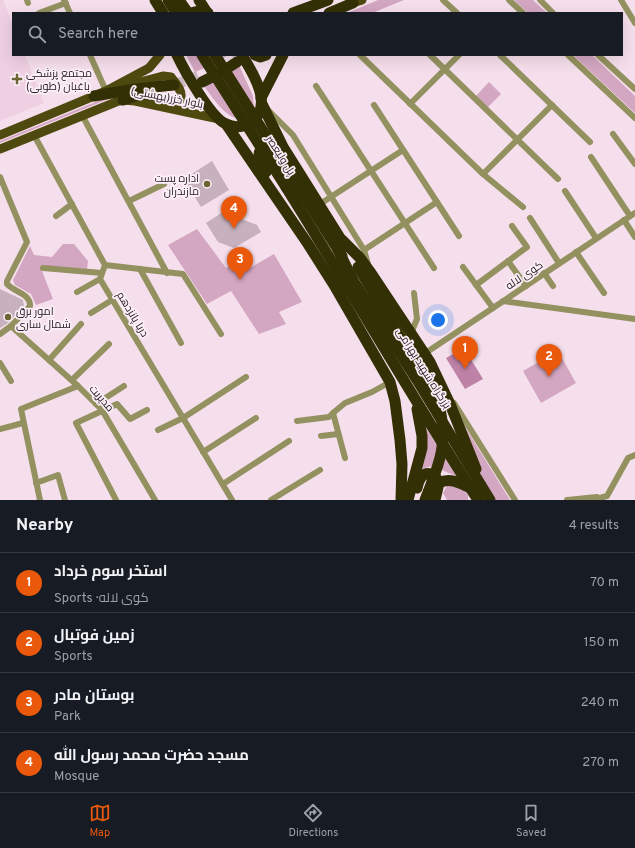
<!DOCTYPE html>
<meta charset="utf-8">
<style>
body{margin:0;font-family:Overpass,Cairo,sans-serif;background:#20242c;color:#f1f3f6}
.you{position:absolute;left:438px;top:320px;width:14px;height:14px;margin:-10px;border:3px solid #fff;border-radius:50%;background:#1a73e8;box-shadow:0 0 0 6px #1a73e833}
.badge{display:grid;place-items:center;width:26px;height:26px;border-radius:50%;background:#ea580c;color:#fff;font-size:13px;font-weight:700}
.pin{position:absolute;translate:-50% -33px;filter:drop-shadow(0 1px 2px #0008)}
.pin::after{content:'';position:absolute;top:21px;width:14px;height:12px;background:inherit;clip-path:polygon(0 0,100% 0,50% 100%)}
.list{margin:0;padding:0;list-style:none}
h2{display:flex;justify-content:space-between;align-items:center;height:52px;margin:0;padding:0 16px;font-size:17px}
h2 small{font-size:13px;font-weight:400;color:#9ea1a6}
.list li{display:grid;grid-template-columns:26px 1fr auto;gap:12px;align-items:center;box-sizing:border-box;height:60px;padding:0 16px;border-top:1px solid #363941}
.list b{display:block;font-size:15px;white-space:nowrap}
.list p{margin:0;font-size:13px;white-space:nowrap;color:#9ea1a6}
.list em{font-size:13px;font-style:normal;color:#9ea1a6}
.icon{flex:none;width:22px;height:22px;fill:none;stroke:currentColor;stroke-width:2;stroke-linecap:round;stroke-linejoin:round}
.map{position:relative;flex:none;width:635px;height:500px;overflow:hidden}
.search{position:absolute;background:#171b24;box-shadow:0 4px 16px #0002;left:12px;right:12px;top:12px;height:44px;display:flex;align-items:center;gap:10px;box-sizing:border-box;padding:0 14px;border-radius:0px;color:#9ea1a6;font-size:15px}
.sheet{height:292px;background:#171b24}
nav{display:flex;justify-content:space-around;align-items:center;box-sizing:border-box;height:56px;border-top:1px solid #363941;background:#171b24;font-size:11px;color:#9ea1a6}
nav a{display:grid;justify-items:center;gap:2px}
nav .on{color:#ea580c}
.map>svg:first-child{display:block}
.built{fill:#eed0e2}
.green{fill:#d3a6c1}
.water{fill:#bf82a7}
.building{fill:#c8b1be}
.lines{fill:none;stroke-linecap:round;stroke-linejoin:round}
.highway-tunnel{stroke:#cdb9c5;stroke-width:11;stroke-dasharray:11 5.5;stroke-linecap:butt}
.street{stroke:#949160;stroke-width:6}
.primary{stroke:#4e490e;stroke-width:9}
.highway{stroke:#343005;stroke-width:11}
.highway-bridge{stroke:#343005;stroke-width:11}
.poi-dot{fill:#6a6532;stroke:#fdeff7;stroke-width:1.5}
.labels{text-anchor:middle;stroke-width:3.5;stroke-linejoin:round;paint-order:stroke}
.poi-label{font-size:11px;fill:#2a2227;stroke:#fdeff7;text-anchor:start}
.street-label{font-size:11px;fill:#2a2227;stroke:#fdeff7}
</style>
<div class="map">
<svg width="635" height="500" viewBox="0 0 635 500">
<rect width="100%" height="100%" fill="#f6dfec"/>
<path class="built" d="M0,0H3L13,25V55H25L44,103L0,121Z"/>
<g class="green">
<path d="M378,0H404L372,13H347Z"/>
<path d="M514,0H533L547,13H528Z"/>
<path d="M186,55H228L214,64L195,72Z"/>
<path d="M573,55H592L635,96V113Z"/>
<path d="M239,65L253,96L254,108C250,111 245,117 241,118C227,121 211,95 203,85Z"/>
<path d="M489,82L501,94L487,108L475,97Z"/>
<path d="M110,96L111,98L0,143V141Z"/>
<path d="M197,229L226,268L241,258L248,269L274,254L302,302L279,312L286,324L259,334L231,291L207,304L168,245Z"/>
<path d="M63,244H74L88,261L87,269L40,266L53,299L36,305L31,294L15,285L13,280L30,246L34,255L52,257Z"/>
<path d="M558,351L576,383L541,403L523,371Z"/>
<path d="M457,414L510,500H494L486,488Z"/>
<path d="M426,428L456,476L432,466L421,469Z"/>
<path d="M447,486H459L468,495V500H447L443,493Z"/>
</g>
<path class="water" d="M464,348L483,379L465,389L446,358Z"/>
<g class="building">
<path d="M212,161L229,190L201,207L184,179Z"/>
<path d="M223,212L257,225L261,232L234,248L218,242L206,223Z"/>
<path d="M0,289L23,300L24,306L8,323L0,328Z"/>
</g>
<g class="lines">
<g class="highway-tunnel">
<path d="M233,57L236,55"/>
<path d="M174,85L198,76"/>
</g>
<g class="street">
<path d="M27,0L28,3"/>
<path d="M64,0L70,13"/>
<path d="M443,0L457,13"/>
<path d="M509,0L523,13"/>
<path d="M540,0L553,13"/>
<path d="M621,0L635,23"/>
<path d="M39,13L66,3"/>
<path d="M90,55L106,91"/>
<path d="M360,55L483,174L523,207"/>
<path d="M430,55L558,179"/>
<path d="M500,55L590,142"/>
<path d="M568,55L635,118"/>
<path d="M598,55L635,89"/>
<path d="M316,86L434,268"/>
<path d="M410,104L459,55"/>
<path d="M374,105L459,236"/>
<path d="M268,110L293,135L364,250L368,264"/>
<path d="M82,115L167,273"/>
<path d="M613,134L635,164"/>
<path d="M34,135L105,265L100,279L232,500"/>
<path d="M591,157L630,216"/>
<path d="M483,174L552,105"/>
<path d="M0,177L27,242L7,281V284C14,292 31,294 30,306L11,326L0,334"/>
<path d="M565,191L596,238"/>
<path d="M129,201L164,184"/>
<path d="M320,204L403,150"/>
<path d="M56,216L72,204"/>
<path d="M530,218L559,263"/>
<path d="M624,220L635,237"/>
<path d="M364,250L437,202"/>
<path d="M576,252L604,293"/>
<path d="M508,261L526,286"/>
<path d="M105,265L183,274L221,334"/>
<path d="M463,267L493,308"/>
<path d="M43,268L102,273"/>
<path d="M140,269L181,343"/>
<path d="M544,273L553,286"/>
<path d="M476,285L527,247L512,226"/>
<path d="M77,292L100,279"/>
<path d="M503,301L635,319"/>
<path d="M91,313L112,300"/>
<path d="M11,326L78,386L102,410L155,500"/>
<path d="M411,333L417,319L414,293"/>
<path d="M424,354L635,213"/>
<path d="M49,360L81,324"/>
<path d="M0,363L11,381"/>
<path d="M72,380L109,344"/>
<path d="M454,403L515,500"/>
<path d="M96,404L124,386"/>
<path d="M297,421L329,417L333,413"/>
<path d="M0,429L23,423"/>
<path d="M158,430L183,418L246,377"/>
<path d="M321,436L338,434"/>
<path d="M203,452L256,418"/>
<path d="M345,458L333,413L345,403L372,392L390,382"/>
<path d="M36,483L58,475L65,500"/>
<path d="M223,484L289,441"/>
<path d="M40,500L21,409L78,386"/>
<path d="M116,500L76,423L117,404L130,419L147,410"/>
<path d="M271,500L320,470"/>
<path d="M567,500L597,497"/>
<path d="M593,500L607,496L628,458L635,455"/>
</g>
<g class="primary">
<path d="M353,3L362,0"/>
<path d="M125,83L140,82L163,76L171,77C176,83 184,92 180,100L174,101H155"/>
<path d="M0,135L106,91L149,68L160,55"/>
<path d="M0,149L116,102L123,100L135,101L219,119"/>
</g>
<g class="highway">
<path d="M155,0L163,13"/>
<path d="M168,0L176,13"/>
<path d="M179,0L188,13"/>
<path d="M199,0L206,11"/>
<path d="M191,13C196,11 204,10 208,13"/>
<path d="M293,13L328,0"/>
<path d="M329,13L353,3"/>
<path d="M177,55C184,70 211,118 226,124C234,128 243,127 250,123C275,107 253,73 242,55"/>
<path d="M255,55L260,57L266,55"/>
<path d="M202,82L220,73L237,62"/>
<path d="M94,96L135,89L174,85"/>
<path d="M261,98L283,55"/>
<path d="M123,100L138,95L148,94"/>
<path d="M262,104L283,147L345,246"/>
<path d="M226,124L308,244L334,285L390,382L395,401L400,440L402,464L401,500"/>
<path d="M266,172C259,161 254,152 267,143"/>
<path d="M294,180L342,256"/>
<path d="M286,187C351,291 412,397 478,500"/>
<path d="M342,240L360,258L371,273L430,362L450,404L476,469"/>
<path d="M338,250L354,282L417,380L490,500"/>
<path d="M358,267L388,317"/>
<path d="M384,311L404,343"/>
<path d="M417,488C419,479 423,470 434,475L439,482"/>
<path d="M408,500L422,448V436L417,409"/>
<path d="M425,500L432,482"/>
<path d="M435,500L439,483C450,477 460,483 470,488"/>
</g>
<g class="highway-bridge">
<path d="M202,55L286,187"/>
<path d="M215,55L294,180"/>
<path d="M404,343C428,376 447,403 442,447C441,459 436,470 432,482"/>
</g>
</g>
<g class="poi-dot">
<path d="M15 73h4v4h4v4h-4v4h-4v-4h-4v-4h4z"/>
<circle cx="207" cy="184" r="4"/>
<circle cx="8" cy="317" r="4"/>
</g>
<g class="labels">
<g class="poi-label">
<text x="26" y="77">مجتمع پزشکی<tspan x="26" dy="13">باغبان (طوبی)</tspan></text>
<text x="199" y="182" text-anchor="end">اداره پست<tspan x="199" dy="13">مازندران</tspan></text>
<text x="16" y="315">امور برق<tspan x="16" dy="13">شمال ساری</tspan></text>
</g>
<g class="street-label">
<text transform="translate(167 97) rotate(11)" y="4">بلوار خزر(بهشتی)</text>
<text transform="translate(281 155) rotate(58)" y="4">پل ولیعصر</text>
<text transform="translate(524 275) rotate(-34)" y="4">کوی لاله</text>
<text transform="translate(133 314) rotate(59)" y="4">دریا پانزدهم</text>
<text transform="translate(424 368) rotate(58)" y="4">بزرگراه شهید بهرامی</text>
<text transform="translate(102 398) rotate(49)" y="4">مدیریت</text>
</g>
</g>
</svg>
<div class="you"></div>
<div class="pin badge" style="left:465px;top:369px">1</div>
<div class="pin badge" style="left:549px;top:377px">2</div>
<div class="pin badge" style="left:240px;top:280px">3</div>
<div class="pin badge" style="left:234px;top:229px">4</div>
<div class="search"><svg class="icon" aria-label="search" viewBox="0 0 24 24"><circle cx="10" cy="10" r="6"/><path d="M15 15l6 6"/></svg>Search here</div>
</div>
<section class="sheet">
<h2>Nearby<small>4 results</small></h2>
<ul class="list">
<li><span class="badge">1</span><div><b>استخر سوم خرداد</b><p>Sports · کوی لاله</p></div><em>70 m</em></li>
<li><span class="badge">2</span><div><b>زمین فوتبال</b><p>Sports</p></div><em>150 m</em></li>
<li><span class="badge">3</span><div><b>بوستان مادر</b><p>Park</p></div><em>240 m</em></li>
<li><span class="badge">4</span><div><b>مسجد حضرت محمد رسول الله</b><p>Mosque</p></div><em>270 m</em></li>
</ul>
</section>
<nav>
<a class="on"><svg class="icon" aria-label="map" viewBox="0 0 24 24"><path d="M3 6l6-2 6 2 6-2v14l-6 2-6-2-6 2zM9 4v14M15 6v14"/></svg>Map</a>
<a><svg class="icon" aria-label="directions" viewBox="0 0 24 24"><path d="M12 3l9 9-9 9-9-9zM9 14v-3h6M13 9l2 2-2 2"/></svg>Directions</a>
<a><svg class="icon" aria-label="saved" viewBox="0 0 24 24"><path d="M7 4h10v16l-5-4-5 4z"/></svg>Saved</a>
</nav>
